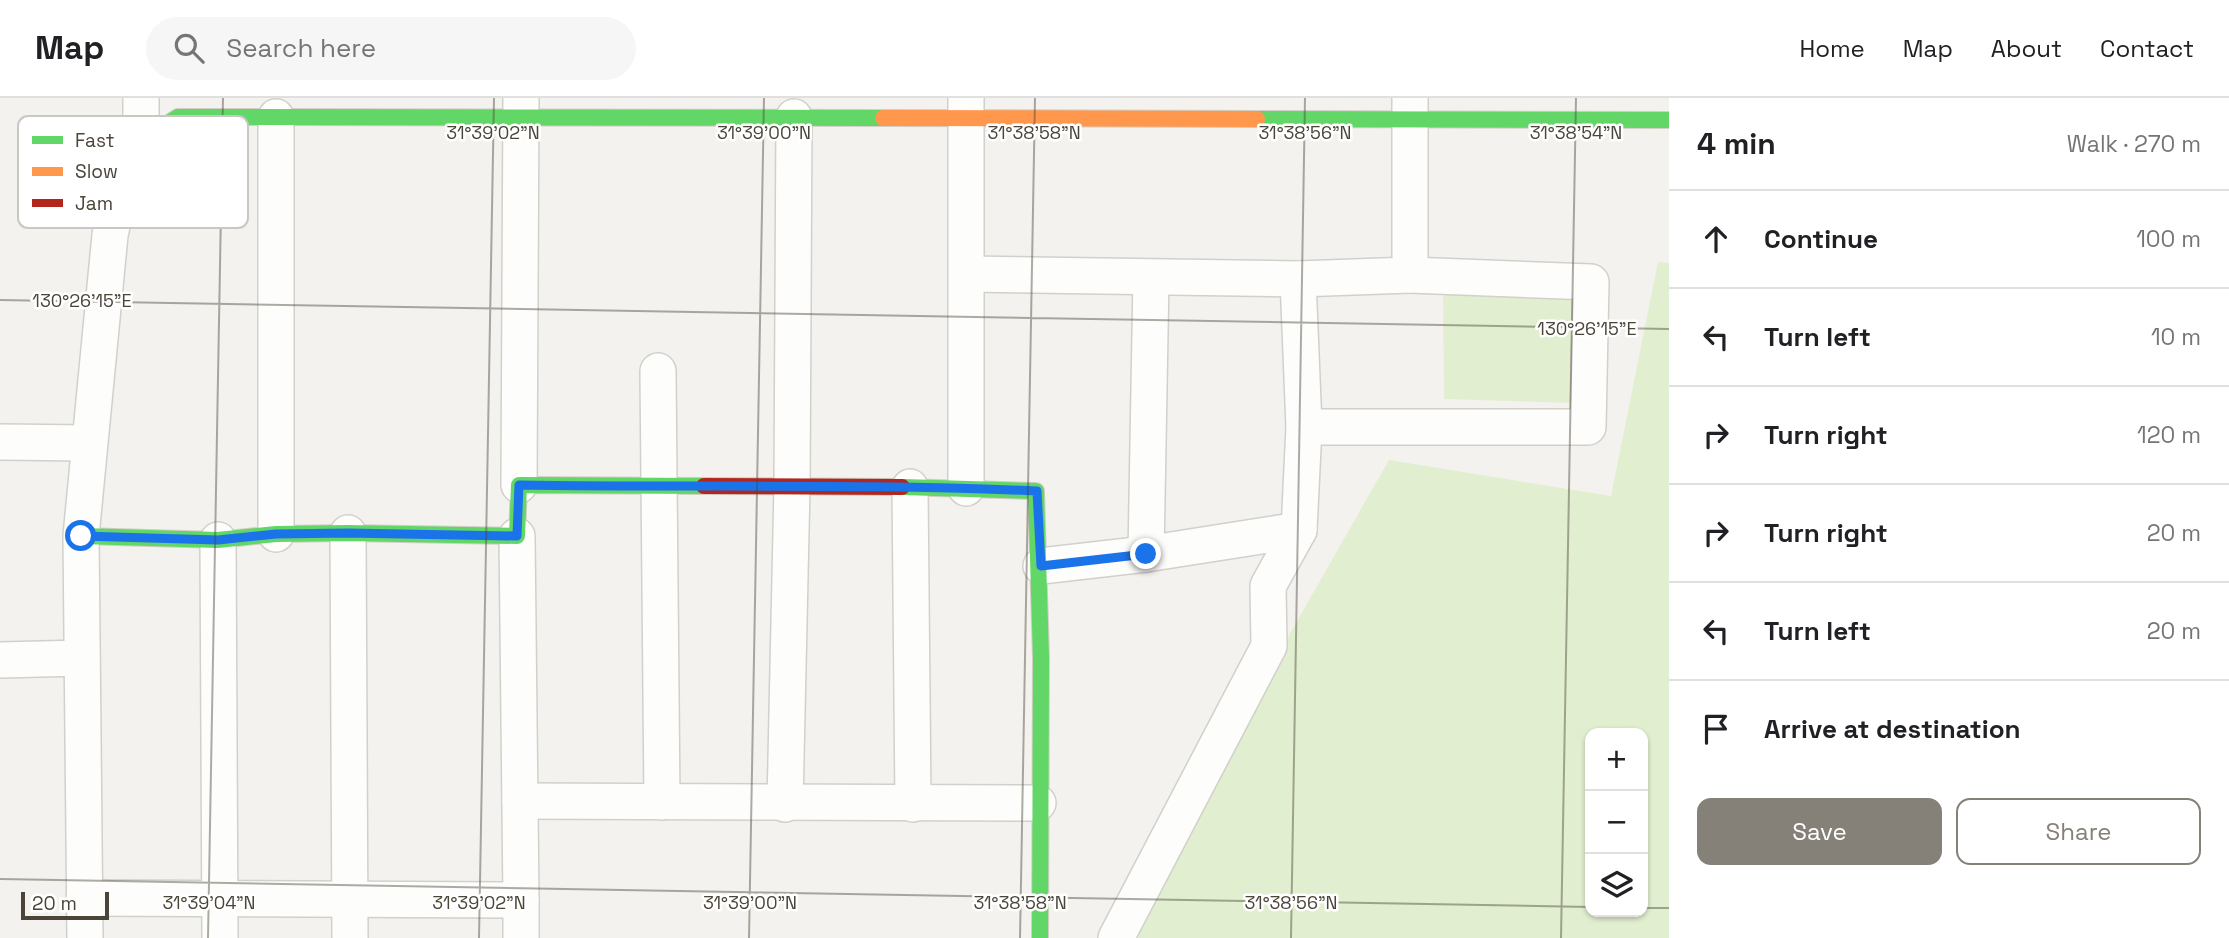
<!DOCTYPE html>
<meta charset="utf-8">
<style>
body{margin:0;font-family:"Space Grotesk",sans-serif;background:#f6f6f6;color:#202124}
.controls{position:absolute;right:21px;bottom:21px;display:grid;overflow:hidden;border-radius:14px;box-shadow:0 2px 5px #0004}
.controls button{width:63px;height:63px;display:grid;place-items:center;padding:0;border:0;border-bottom:2px solid #e0e0e0;background:#fff;color:#202124;font:35px sans-serif}
.scale{position:absolute;left:21px;bottom:18px;width:88px;box-sizing:border-box;padding-left:7px;border:4px solid #4b4439;border-top:0;font-size:19px;line-height:24px;white-space:nowrap;color:#4b4439;-webkit-text-stroke:5px #fff;paint-order:stroke}
.stop{position:absolute;width:21px;height:21px;margin:-16px;border:5px solid #1a73e8;border-radius:50%;background:#fff}
.stop.end{background:#1a73e8;border-color:#fff;box-shadow:0 2px 7px #0008}
.list{margin:0;padding:0;list-style:none}
h2{display:flex;justify-content:space-between;align-items:center;height:91px;margin:0;padding:0 28px;font-size:30px}
h2 small{font-size:23px;font-weight:400;color:#757577}
.list li{display:grid;grid-template-columns:46px 1fr auto;gap:21px;align-items:center;box-sizing:border-box;height:98px;padding:0 28px;border-top:2px solid #e0e0e0}
.list b{display:block;font-size:26px;white-space:nowrap}
.list em{font-size:23px;font-style:normal;color:#757577}
.actions{display:flex;gap:14px;padding:21px 28px}
.actions a{flex:1;padding:16px 0;border:2px solid #868178;border-radius:14px;text-align:center;font-size:24px;color:#868178}
.actions .main{background:#868178;color:#fff}
.icon{flex:none;width:38px;height:38px;fill:none;stroke:currentColor;stroke-width:2;stroke-linecap:round;stroke-linejoin:round}
.map{position:relative;flex:none;width:1669px;height:840px;overflow:hidden}
header{display:flex;align-items:center;gap:42px;box-sizing:border-box;height:98px;padding:0 35px;background:#fff;border-bottom:2px solid #e0e0e0}
header strong{font-size:33px}
nav{display:flex;gap:38px;margin-inline-start:auto;font-size:24px}
.search{width:490px;height:63px;background:#f6f6f6;display:flex;align-items:center;gap:18px;box-sizing:border-box;padding:0 24px;border-radius:38px;color:#757577;font-size:26px}
main{display:flex}
aside{flex:1;background:#fff}
.map>svg:first-child{display:block}
.green{fill:#e1eecf;fill-rule:evenodd}
.lines{fill:none;stroke-linecap:round;stroke-linejoin:round}
.street-casing{stroke:#d2d0cb;stroke-width:38}
.fast-casing{stroke:#d3cfc5;stroke-width:18}
.slow-casing{stroke:#d3cfc5;stroke-width:18}
.jam-casing{stroke:#d3cfc5;stroke-width:18}
.street{stroke:#fdfdfc;stroke-width:35}
.fast{stroke:#63d668;stroke-width:16}
.slow{stroke:#ff974d;stroke-width:16}
.jam{stroke:#b3261e;stroke-width:16}
.route{stroke:#1a73e8;stroke-width:9}
.ticks{fill:none;stroke:#4b4439;stroke-width:2;stroke-opacity:0.45}
.key{fill:#fff;stroke:#c9c7c4;stroke-width:2}
.key-label{font-size:19px;fill:#4b4439}
.ticks-label{font-size:18px;text-anchor:middle;fill:#4b4439;stroke:#fff;stroke-width:5;stroke-linejoin:round;paint-order:stroke}
</style>
<header>
<strong>Map</strong>
<div class="search"><svg class="icon" aria-label="search" viewBox="0 0 24 24"><circle cx="10" cy="10" r="6"/><path d="M15 15l6 6"/></svg>Search here</div>
<nav><a>Home</a><a>Map</a><a>About</a><a>Contact</a></nav>
</header>
<main>
<div class="map">
<svg width="1669" height="840" viewBox="0 0 1669 840">
<rect width="100%" height="100%" fill="#f4f2ee"/>
<g class="green">
<path d="M1658,164L1669,165V840H1124L1202,690L1389,362L1611,398ZM1590,635H1643V814H1590Z"/>
<path d="M1443,190L1571,194L1574,305L1444,301Z"/>
</g>
<g class="lines">
<defs>
<g id="street">
<path d="M966,0V390"/>
<path d="M276,19V436"/>
<path d="M967,176L1298,181L1410,177"/>
<path d="M1298,181L1304,329"/>
<path d="M658,273L662,704"/>
<path d="M0,344L89,345"/>
<path d="M519,387L521,0"/>
<path d="M910,389L913,706"/>
<path d="M348,435L350,840"/>
<path d="M517,438L521,802"/>
<path d="M218,442L220,840"/>
<path d="M1146,456L1151,180"/>
<path d="M1041,468L1146,456L1299,432"/>
<path d="M0,562L82,560"/>
<path d="M520,703L1038,705"/>
<path d="M785,706L792,388L794,19"/>
<path d="M84,800L521,802V840"/>
<path d="M85,840L81,438L110,137L119,95L141,43V0"/>
<path d="M1116,840L1269,548L1268,488L1299,432L1304,329H1588L1591,184L1410,177V0"/>
</g>
<g id="fast">
<path d="M1257,21L1669,22"/>
<path d="M141,43L178,19L883,20"/>
<path d="M902,389L1036,393L1041,560L1040,840"/>
<path d="M81,438L218,442L276,436L348,435L517,438L519,387L704,388"/>
</g>
<path id="slow" d="M883,20L1257,21"/>
<path id="jam" d="M704,388L902,389"/>
</defs>
<use href="#street" class="street-casing"/>
<use href="#fast" class="fast-casing"/>
<use href="#slow" class="slow-casing"/>
<use href="#jam" class="jam-casing"/>
<use href="#street" class="street"/>
<use href="#fast" class="fast"/>
<use href="#slow" class="slow"/>
<use href="#jam" class="jam"/>
</g>
<g class="lines">
<path class="route" d="M81,438L218,442L276,436L348,435L517,438L519,387C692,390 864,385 1037,393L1041,468L1146,456"/>
</g>
<path class="ticks" d="M0,202L1669,231M0,781L1590,809M1643,810H1669M208,840L223,0M479,840L494,0M749,840L764,0M1020,840L1035,0M1291,840L1305,0M1561,840L1576,0"/>
<rect x="18" y="18" width="230" height="112" rx="10" class="key"/>
<rect x="32" y="38" width="31" height="8" fill="#63d668"/>
<rect x="32" y="69" width="31" height="9" fill="#ff974d"/>
<rect x="32" y="101" width="31" height="8" fill="#b3261e"/>
<g class="key-label">
<text x="75" y="49">Fast</text>
<text x="75" y="80">Slow</text>
<text x="75" y="112">Jam</text>
</g>
<g class="ticks-label">
<text x="493" y="41">31°39'02"N</text>
<text x="764" y="41">31°39'00"N</text>
<text x="1034" y="41">31°38'58"N</text>
<text x="1305" y="41">31°38'56"N</text>
<text x="1576" y="41">31°38'54"N</text>
<text x="82" y="209">130°26'15"E</text>
<text x="1587" y="237">130°26'15"E</text>
<text x="209" y="811">31°39'04"N</text>
<text x="479" y="811">31°39'02"N</text>
<text x="750" y="811">31°39'00"N</text>
<text x="1020" y="811">31°38'58"N</text>
<text x="1291" y="811">31°38'56"N</text>
</g>
</svg>
<div class="controls">
<button>+</button>
<button>−</button>
<button><svg class="icon" aria-label="layers" viewBox="0 0 24 24"><path d="M12 4l9 5-9 5-9-5zM3 14l9 5 9-5"/></svg></button>
</div>
<div class="scale">20 m</div>
<div class="stop" style="left:81px;top:438px"></div>
<div class="stop end" style="left:1146px;top:456px"></div>
</div>
<aside>
<h2>4 min<small>Walk · 270 m</small></h2>
<ul class="list">
<li><svg class="icon" aria-label="ahead" viewBox="0 0 24 24"><path d="M12 20V5M6 11l6-6 6 6"/></svg><div><b>Continue</b></div><em>100 m</em></li>
<li><svg class="icon" aria-label="left" viewBox="0 0 24 24"><path d="M17 20v-9H6M10 6l-5 5 5 5"/></svg><div><b>Turn left</b></div><em>10 m</em></li>
<li><svg class="icon" aria-label="right" viewBox="0 0 24 24"><path d="M7 20v-9h11M14 6l5 5-5 5"/></svg><div><b>Turn right</b></div><em>120 m</em></li>
<li><svg class="icon" aria-label="right" viewBox="0 0 24 24"><path d="M7 20v-9h11M14 6l5 5-5 5"/></svg><div><b>Turn right</b></div><em>20 m</em></li>
<li><svg class="icon" aria-label="left" viewBox="0 0 24 24"><path d="M17 20v-9H6M10 6l-5 5 5 5"/></svg><div><b>Turn left</b></div><em>20 m</em></li>
<li><svg class="icon" aria-label="arrive" viewBox="0 0 24 24"><path d="M6 21V4h12l-3 4 3 4H6"/></svg><div><b>Arrive at destination</b></div></li>
</ul>
<div class="actions"><a class="main">Save</a><a>Share</a></div>
</aside>
</main>
